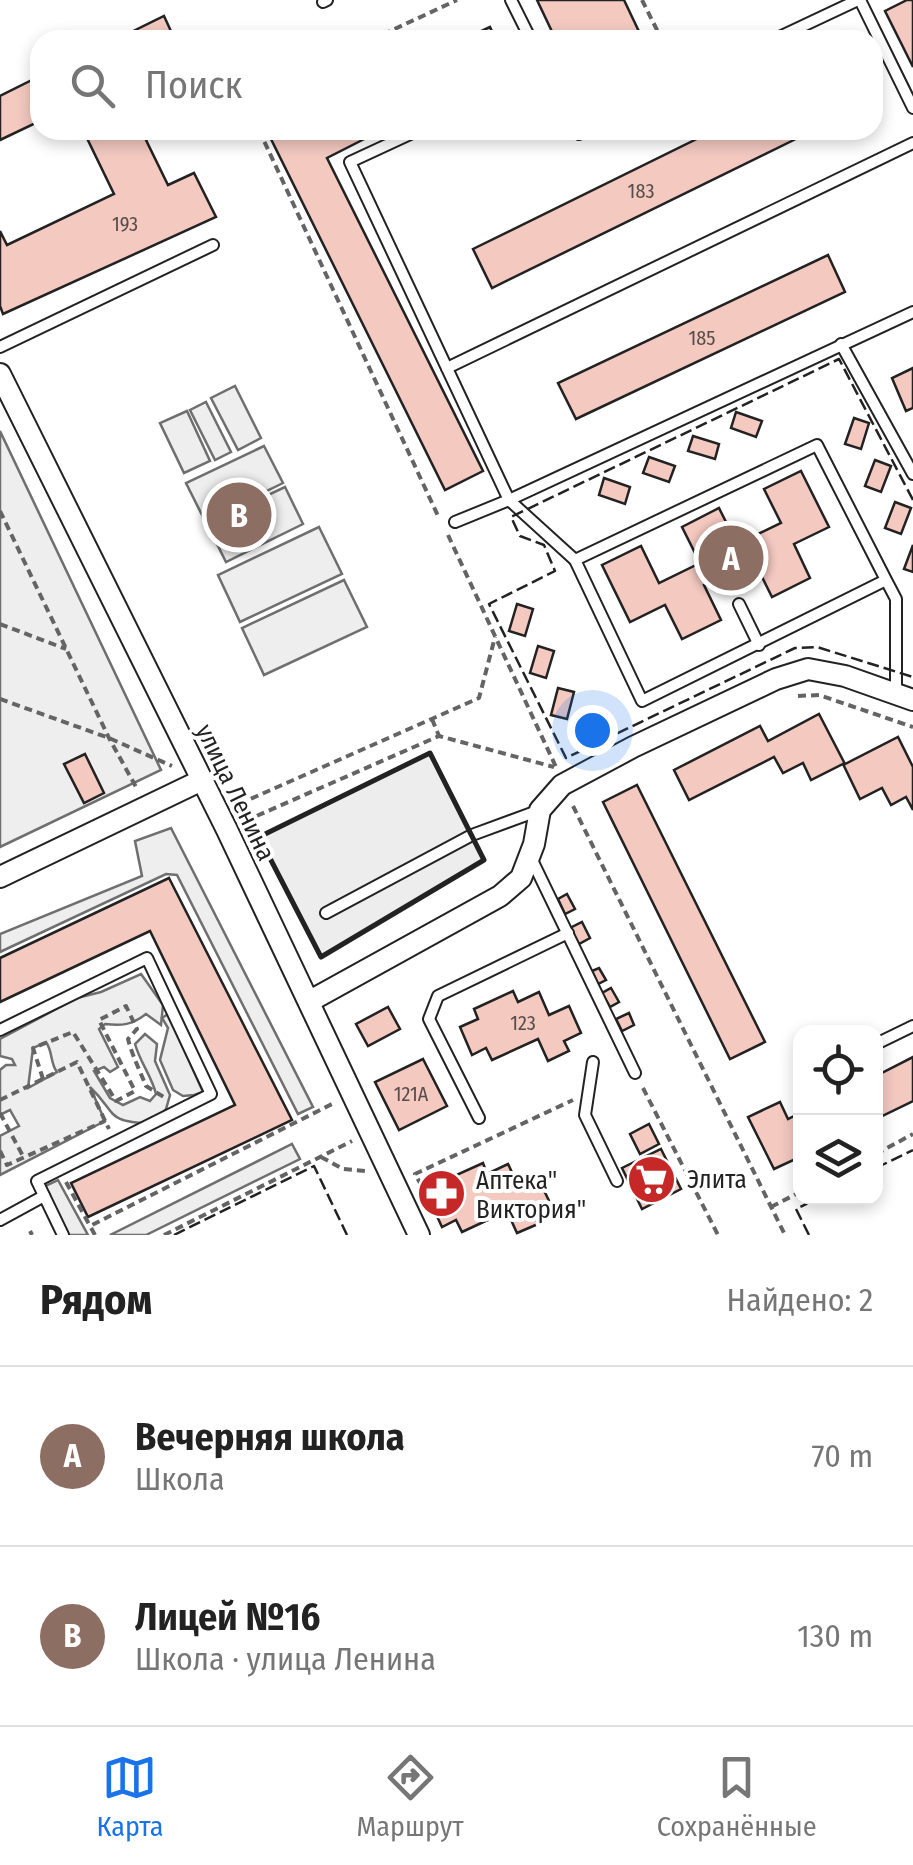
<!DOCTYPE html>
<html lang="ru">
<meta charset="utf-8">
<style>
body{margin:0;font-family:"Fira Sans Condensed",sans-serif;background:#f2f2f2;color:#222}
.controls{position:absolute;right:30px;bottom:30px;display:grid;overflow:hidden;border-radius:20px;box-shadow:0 5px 15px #0003}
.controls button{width:90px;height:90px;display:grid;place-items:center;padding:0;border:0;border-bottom:2px solid #e0e0e0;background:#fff;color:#222;font:50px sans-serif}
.you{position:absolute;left:592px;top:730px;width:35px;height:35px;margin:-25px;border:8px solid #fff;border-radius:50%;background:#1a73e8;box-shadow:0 0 0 15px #1a73e833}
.badge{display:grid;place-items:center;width:65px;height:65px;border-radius:50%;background:#1a73e8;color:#fff;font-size:32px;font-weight:700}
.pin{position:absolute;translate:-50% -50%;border:5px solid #fff;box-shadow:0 2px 10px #0006}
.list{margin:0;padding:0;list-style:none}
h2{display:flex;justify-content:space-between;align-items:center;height:130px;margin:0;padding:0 40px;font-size:42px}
h2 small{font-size:32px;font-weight:400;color:#767676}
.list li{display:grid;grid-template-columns:65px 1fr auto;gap:30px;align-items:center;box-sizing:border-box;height:180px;padding:0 40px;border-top:2px solid #e0e0e0}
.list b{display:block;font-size:38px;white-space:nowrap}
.list p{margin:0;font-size:32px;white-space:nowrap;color:#767676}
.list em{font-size:32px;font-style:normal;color:#767676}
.icon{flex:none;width:55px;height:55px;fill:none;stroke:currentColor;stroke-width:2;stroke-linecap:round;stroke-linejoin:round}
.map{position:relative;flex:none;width:913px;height:1235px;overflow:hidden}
.search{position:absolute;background:#fff;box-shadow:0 5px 15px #0003;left:30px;right:30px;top:30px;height:110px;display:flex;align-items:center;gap:25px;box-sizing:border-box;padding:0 35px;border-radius:30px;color:#767676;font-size:38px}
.sheet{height:490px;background:#fff}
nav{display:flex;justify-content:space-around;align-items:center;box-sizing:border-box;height:140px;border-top:2px solid #e0e0e0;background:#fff;font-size:28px;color:#767676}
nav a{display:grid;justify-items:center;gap:5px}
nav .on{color:#1a73e8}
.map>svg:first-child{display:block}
.green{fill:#eee;stroke:#6f6f6f;stroke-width:2.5;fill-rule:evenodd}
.parking{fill:#ededed;stroke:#6f6f6f;stroke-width:2.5}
.building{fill:#f3c9c0;stroke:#222;stroke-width:2.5}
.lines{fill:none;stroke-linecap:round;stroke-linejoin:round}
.service-casing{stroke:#222;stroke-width:14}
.minor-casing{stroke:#222;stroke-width:24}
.path{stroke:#646464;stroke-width:4;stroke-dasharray:8 5;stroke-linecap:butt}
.service{stroke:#fff;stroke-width:10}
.minor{stroke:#fff;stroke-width:20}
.fence{stroke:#222;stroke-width:2.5;stroke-dasharray:12 5;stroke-linecap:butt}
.wall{stroke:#222;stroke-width:5}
.labels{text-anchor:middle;stroke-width:8;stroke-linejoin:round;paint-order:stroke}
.number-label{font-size:20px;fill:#564c4a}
.street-label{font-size:25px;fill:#222;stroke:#fff}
.poi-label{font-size:25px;fill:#222;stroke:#fff;text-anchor:start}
</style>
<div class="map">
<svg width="913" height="1235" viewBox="0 0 913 1235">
<rect width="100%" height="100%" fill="#fff"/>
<g class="green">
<path d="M235,386L261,438L238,450L211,398Z"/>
<path d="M206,402L231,452L215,460L190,410Z"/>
<path d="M187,411L210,461L184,473L160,423Z"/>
<path d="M0,431L161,770L0,847Z"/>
<path d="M264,446L283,483L205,521L186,483Z"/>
<path d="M285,487L303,524L226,562L207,524Z"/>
<path d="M319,527L342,574L240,622L218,575Z"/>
<path d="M344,580L367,627L264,675L242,628Z"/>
<path d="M171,828L313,1107L298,1114L177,875L166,874L0,952V934L142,876L135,841Z"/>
<path d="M141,974L163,1005L161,1025L146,1014C132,1025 122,1026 105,1024L99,1029L118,1067L110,1072L104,1067L94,1071L110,1098L123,1105L140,1097L150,1101L156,1094C152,1077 140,1062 135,1044L145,1034L157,1044L155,1061L170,1095L166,1109L152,1124C104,1121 119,1115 90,1087L105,1121L0,1175V1136L19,1126L10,1110L0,1115V1070L6,1065H15L12,1059L0,1056V1039L77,998L101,992ZM46,1042C53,1052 50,1063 57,1072L28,1088L33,1048Z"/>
<path d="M292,1144L300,1159L146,1235H110Z"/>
</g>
<g class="parking">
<path d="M430,753L484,860L321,957L259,837Z"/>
<path d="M168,1014L203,1092L194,1095L183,1096L173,1090L160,1060L168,1028L162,1018Z"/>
<path d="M58,1180L88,1235H69L45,1186Z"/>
</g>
<g class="building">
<path d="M537,0H624L643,40H556Z"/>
<path d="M907,0H913V67L885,11Z"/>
<path d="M164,16L175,40H115Z"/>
<path d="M490,27L496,40H462Z"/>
<path d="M40,76V121L0,140V96Z"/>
<path d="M83,130H166L146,140L168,185L194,173L216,217L3,314L0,306V231L7,245L114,194Z"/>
<path d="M280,130H382L327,158L483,471L445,490L269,135Z"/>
<path d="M715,130L810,132L492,288L473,249Z"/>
<path d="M828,255L845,292L576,419L558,383Z"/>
<path d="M913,368V408L906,411L892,378Z"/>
<path d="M736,412L762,421L756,437L731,428Z"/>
<path d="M854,418L869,423L861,449L845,444Z"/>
<path d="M693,436L719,444L715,459L688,451Z"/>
<path d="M649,457L675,466L669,482L643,473Z"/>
<path d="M875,460L891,466L881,492L865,486Z"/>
<path d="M801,471L829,527L794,544L810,578L772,597L754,561L704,585L721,620L682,639L665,605L630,622L602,565L641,546L659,583L700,563L682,527L719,508L737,544L781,523L764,489Z"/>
<path d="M604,478L630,487L625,504L599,495Z"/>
<path d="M895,502L911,508L901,534L885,528Z"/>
<path d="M913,545V572L904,569Z"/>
<path d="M517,604L533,609L525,636L509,631Z"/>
<path d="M538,646L554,651L546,678L530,673Z"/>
<path d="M558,688L574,692L567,719L551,715Z"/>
<path d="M819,714L845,764L898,737L913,767V810L906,797L891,805L882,788L860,799L843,764L811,780L803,763L783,773L774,757L689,800L674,770L760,726L768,741Z"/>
<path d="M85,754L104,793L84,803L64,764Z"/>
<path d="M637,785L765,1042L730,1059L603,802Z"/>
<path d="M169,878L292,1120L88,1217L71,1183L235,1105L150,931L0,1002V958Z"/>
<path d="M567,894L575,909L565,914L558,899Z"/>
<path d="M582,922L590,938L579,944L570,928Z"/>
<path d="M599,968L606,980L598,984L592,971Z"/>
<path d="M611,988L619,1002L610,1007L602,993Z"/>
<path d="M513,991L518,1002L539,992L549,1015L569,1006L581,1033L564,1041L569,1051L548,1061L538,1039L492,1060L486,1048L472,1055L460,1027L478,1019L474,1009Z"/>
<path d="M388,1007L400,1029L368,1046L356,1024Z"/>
<path d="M629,1013L634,1025L622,1031L616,1019Z"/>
<path d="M913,1057V1101L876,1119V1076Z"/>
<path d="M423,1059L447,1106L399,1130L375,1082Z"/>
<path d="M780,1102L788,1119L800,1113V1157L774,1169L748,1117Z"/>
<path d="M649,1124L659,1144L640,1154L630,1134Z"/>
<path d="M661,1149L681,1189L642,1209L622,1168Z"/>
<path d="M483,1163L487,1174L508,1164L519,1187L538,1178L551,1205L533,1213L538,1224L517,1233L507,1211L462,1232L456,1220L442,1227L429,1199L448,1191L443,1181Z"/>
</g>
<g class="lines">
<defs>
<g id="service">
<path d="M511,0L531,40"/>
<path d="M860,0L913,108"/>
<path d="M323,2L327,0"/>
<path d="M773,40L858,0"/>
<path d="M419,130L350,162L509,500L913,312"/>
<path d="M577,130L579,134L586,130"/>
<path d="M841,344L913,474"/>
<path d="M0,347L213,245"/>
<path d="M447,368L913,143"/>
<path d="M455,522L509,500L575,560"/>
<path d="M886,580L642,701L575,560L817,445L886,580L896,599V694"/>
<path d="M739,604L759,645"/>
<path d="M531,858L635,1073"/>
<path d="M326,913L472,835L540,810"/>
<path d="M0,1030L147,958L211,1094L37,1181L63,1235"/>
<path d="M876,1044L913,1026"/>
<path d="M593,1062L585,1115L617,1181"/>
<path d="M479,1118L429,1019L438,996L568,933"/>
<path d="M0,1220L44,1196"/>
</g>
<g id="minor">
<path d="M0,374L227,830L419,1235"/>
<path d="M0,877L202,780"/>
<path d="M310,1001L500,896L521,878L534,844L540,810L562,785L633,747L776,679L808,669L845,676L913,700"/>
</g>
</defs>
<use href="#service" class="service-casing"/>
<use href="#minor" class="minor-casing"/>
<g class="path">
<path d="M642,0L662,40"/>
<path d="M371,40L457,0"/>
<path d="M259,130L439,518"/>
<path d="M0,511L109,738L136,787"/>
<path d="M448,535L556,767"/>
<path d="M0,624L66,649"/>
<path d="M798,696L819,695L913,727"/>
<path d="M0,699L109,738L172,766"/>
<path d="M432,719L439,736"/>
<path d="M239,804L479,698L495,637"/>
<path d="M573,806L785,1235"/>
<path d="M245,821L439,736L554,767"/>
<path d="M43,1079L33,1048L73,1032L116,1101L135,1091L99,1020L126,1006L137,1029L128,1039C132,1055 140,1071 146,1086L167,1099"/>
<path d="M643,1088L718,1235"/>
<path d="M0,1100L77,1062L109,1129"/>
<path d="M0,1113L24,1158"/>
<path d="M0,1151L7,1165L105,1121"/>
<path d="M876,1154L913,1134"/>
<path d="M321,1157L343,1169L366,1171"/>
<path d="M66,1182L90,1226"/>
<path d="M428,1197L415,1174L573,1100"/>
<path d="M771,1207L800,1192"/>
<path d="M30,1231L32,1235"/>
<path d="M95,1235L90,1226L334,1103"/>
<path d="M164,1235L352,1141"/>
</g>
<use href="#service" class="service"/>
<use href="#minor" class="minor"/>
<g class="fence">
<path d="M913,500L839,359L511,517L520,536L544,545L555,571L489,604L566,758L795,648L817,647L913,677"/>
<path d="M876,1168L913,1150"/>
<path d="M174,1235L314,1166L347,1235"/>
<path d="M809,1235L796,1209L819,1198"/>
</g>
<path class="wall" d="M430,753L484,860L321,957L259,837Z"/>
</g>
<defs>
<symbol id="supermarket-disc" viewBox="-11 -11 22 22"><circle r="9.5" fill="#c62828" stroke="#fff"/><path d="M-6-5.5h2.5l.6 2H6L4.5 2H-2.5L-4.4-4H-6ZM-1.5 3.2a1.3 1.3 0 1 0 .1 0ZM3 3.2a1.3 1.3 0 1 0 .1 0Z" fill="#fff"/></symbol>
<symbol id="pharmacy-disc" viewBox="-11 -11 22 22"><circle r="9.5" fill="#c62828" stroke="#fff"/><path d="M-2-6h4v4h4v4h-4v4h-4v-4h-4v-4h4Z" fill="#fff"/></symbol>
</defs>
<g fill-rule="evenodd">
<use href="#supermarket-disc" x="624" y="1152" width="55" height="55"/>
<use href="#pharmacy-disc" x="414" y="1166" width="55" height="55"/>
</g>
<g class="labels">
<g class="number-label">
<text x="641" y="198">183</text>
<text x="125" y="231">193</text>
<text x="702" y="345">185</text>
<text x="523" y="1030">123</text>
<text x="411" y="1101">121А</text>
</g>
<g class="street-label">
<text transform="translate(236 792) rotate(64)" y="9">улица Ленина</text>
</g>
<g class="poi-label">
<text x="687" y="1188">Элита</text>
<text x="476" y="1189">Аптека"<tspan x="476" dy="29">Виктория"</tspan></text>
</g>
</g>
</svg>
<div class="controls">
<button><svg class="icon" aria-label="locate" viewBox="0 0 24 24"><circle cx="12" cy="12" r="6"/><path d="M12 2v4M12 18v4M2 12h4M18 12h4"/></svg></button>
<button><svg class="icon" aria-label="layers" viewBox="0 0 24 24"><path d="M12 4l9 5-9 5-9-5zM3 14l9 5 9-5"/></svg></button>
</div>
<div class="you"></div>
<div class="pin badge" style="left:731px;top:558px;background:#8d6e63">A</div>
<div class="pin badge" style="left:239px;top:515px;background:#8d6e63">B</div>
<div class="search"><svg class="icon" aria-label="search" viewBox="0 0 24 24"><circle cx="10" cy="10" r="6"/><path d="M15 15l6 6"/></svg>Поиск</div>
</div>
<section class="sheet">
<h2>Рядом<small>Найдено: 2</small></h2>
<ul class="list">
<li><span class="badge" style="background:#8d6e63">A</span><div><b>Вечерняя школа</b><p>Школа</p></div><em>70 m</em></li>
<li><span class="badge" style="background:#8d6e63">B</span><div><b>Лицей №16</b><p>Школа · улица Ленина</p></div><em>130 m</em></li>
</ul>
</section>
<nav>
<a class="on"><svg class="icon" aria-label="map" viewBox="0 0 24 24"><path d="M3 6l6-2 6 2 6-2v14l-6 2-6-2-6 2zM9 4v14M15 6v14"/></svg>Карта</a>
<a><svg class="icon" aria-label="directions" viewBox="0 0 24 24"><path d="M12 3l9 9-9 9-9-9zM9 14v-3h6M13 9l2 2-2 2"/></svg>Маршрут</a>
<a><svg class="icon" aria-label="saved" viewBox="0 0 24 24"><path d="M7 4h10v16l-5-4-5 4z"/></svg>Сохранённые</a>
</nav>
